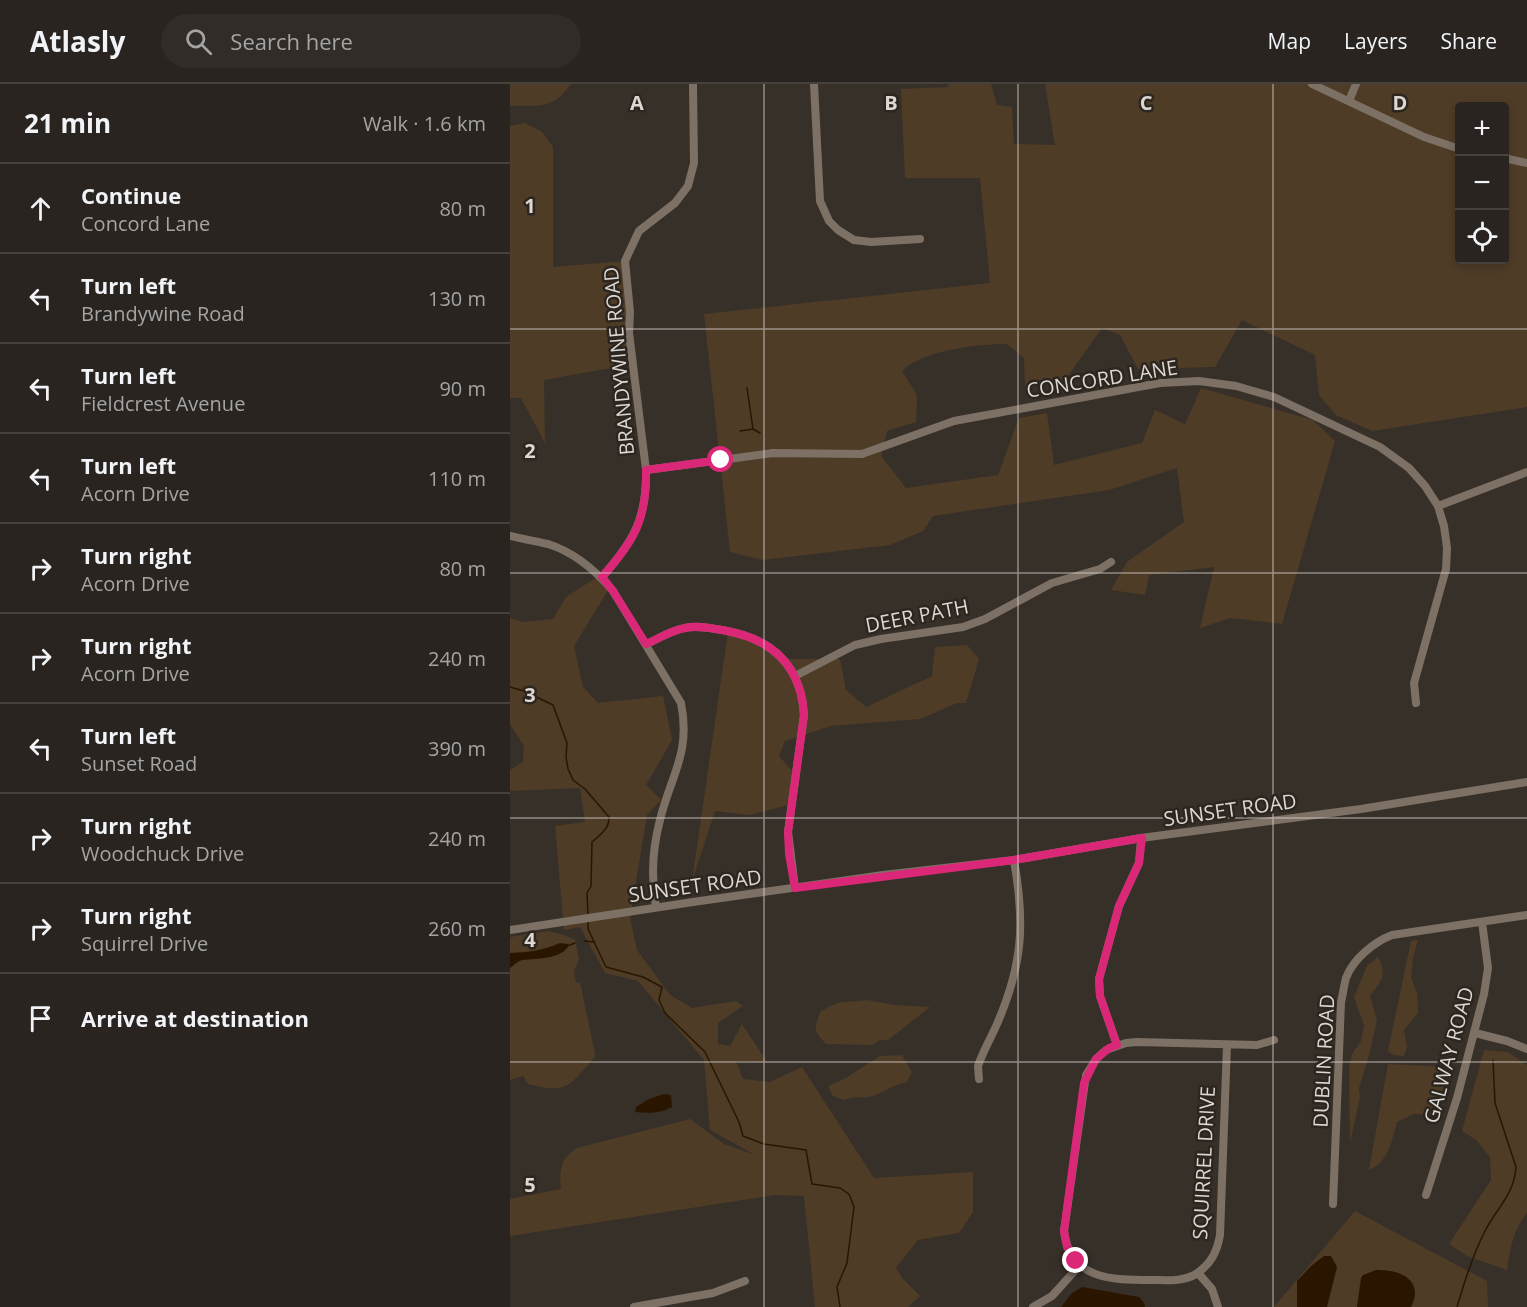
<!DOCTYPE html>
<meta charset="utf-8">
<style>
body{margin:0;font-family:"Open Sans",sans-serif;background:#312c28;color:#f1f3f6}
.controls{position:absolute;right:18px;top:18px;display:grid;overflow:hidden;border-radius:6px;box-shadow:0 3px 9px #0003}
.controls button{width:54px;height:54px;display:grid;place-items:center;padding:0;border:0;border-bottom:2px solid #45413d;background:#29241f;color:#f1f3f6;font:30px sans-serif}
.stop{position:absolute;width:18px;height:18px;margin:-14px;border:4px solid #db2777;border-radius:50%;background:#fff}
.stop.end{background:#db2777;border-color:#fff;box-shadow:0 2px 6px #0008}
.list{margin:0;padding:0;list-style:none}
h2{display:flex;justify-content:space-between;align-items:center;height:78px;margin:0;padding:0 24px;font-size:26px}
h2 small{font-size:20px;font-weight:400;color:#a5a4a4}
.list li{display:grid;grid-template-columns:39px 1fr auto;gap:18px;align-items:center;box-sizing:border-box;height:90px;padding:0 24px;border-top:2px solid #45413d}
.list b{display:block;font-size:22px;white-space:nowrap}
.list p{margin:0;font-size:20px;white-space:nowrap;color:#a5a4a4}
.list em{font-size:20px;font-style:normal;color:#a5a4a4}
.icon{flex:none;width:33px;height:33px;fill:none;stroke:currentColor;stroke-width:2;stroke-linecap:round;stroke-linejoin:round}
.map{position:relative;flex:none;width:1017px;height:1223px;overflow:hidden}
header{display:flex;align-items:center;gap:36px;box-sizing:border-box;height:84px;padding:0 30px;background:#29241f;border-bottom:2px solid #45413d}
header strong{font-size:28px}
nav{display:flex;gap:33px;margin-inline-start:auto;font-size:21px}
.search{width:420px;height:54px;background:#312c28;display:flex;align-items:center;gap:15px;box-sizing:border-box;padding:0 21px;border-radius:33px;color:#a5a4a4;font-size:22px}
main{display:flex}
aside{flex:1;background:#29241f}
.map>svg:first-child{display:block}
.green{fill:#4e3c27;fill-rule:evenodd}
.water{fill:#2a1600}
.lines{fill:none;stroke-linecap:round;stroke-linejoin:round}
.stream{stroke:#2a1600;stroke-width:1.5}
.minor{stroke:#7d7165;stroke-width:8}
.route{stroke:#db2777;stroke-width:8}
.grid{fill:none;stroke:#dcd7d2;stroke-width:1.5;stroke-opacity:0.55}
.labels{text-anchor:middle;stroke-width:5;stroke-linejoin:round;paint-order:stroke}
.street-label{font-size:20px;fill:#dcd7d2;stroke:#2d261f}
.grid-label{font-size:20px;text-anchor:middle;font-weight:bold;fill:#dcd7d2;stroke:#2d261f;stroke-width:5;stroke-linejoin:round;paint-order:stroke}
</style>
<header>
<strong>Atlasly</strong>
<div class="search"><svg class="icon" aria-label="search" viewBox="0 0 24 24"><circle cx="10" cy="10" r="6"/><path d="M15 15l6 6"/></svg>Search here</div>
<nav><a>Map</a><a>Layers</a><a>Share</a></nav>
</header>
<main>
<aside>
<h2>21 min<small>Walk · 1.6 km</small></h2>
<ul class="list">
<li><svg class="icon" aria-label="ahead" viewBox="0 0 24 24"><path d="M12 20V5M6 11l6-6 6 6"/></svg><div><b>Continue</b><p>Concord Lane</p></div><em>80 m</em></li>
<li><svg class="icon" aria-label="left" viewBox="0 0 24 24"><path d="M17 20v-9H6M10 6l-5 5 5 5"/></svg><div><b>Turn left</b><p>Brandywine Road</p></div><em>130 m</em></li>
<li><svg class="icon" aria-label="left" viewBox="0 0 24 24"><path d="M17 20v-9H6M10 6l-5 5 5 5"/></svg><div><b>Turn left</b><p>Fieldcrest Avenue</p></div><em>90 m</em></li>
<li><svg class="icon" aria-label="left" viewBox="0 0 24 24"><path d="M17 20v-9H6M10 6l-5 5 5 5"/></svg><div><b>Turn left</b><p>Acorn Drive</p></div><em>110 m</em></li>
<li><svg class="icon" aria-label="right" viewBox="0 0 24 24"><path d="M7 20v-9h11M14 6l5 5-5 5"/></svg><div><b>Turn right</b><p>Acorn Drive</p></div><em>80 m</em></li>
<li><svg class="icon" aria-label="right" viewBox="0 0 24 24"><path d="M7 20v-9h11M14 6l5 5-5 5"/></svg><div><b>Turn right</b><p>Acorn Drive</p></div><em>240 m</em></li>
<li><svg class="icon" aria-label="left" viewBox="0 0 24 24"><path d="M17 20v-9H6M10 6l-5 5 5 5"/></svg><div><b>Turn left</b><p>Sunset Road</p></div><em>390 m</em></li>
<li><svg class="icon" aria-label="right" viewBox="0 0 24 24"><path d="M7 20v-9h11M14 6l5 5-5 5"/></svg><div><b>Turn right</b><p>Woodchuck Drive</p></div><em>240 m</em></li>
<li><svg class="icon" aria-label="right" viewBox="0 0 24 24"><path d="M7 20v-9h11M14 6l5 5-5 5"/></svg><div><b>Turn right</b><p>Squirrel Drive</p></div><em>260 m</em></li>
<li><svg class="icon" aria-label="arrive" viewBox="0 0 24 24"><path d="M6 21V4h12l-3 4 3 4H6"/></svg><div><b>Arrive at destination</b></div></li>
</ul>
</aside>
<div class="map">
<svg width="1017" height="1223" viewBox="0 0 1017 1223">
<rect width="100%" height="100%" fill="#373029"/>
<g class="green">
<path d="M0,0H61C43,26 29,21 0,22Z"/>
<path d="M439,0H481L487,21L502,23L504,60L545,61L535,0H1017V323L862,347L826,331L809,311L805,271L732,236L705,283L628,285L610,251L592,244L553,299L515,302L514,274L497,260C468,260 413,266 392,287L407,311L406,338L377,347L371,372L396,404L488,391L509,334L537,329L544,381L632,359L645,326L675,340L691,304L803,336L825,357L772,540L721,534L690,544L704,483L639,491L635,511L601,506L617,478L674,438L667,384L599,406L423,432L413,447L380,461L253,476L220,468L194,230L480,199L470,94H395L391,5L438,3ZM950,22H994V176H950Z"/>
<path d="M15,39L32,48L43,63V183L116,177L123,271H114L112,282L34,296L35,359L11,314H0V42Z"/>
<path d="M90,491L100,503L64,562L73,603L88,619L153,612L162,656L136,701L151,716L137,731L120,834L127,866L160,911L182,924L226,917L233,922L208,939V960L220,962L232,940L257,978L226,977L233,995L260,998L292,983L364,1094L463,1088V1128L449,1149L408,1156L386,1184L392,1194L410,1212L398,1223H305L294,1112L265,1111L0,1152V1115L51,1105C49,1087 50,1074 67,1064L180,1035L214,1060L245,1071L200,1046L194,976L128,897L95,889L70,843L54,846L45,742L75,738L70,704L0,707V686L13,678L14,662L0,640V534L14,538L43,535L56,513Z"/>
<path d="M218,548L258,559L274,575H330L336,606L356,623L422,592L425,563L457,561L469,575L456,619H447L410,635L321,642L275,657L269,672L283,688L278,721L240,731L205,727L182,797Z"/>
<path d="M38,847L54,851L65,856L69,875L64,887L66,899L70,898L85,970L84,974C58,1003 58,1010 18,1000L13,992L0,996V853Z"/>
<path d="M908,856L903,874L901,894L907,909L908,929L894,946L897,963L894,972L883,971L878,967L901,857Z"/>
<path d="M868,873C878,891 871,897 860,912L867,936L858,975L849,1004L850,1013L840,1059L839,984L842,970L851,957L854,941L844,913L857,882Z"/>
<path d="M357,916L385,921L420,923L378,956H370L362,961L316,960C304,947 303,945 311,927L327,919Z"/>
<path d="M974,966L998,968L1017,981V1129C1003,1145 1000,1166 997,1186L957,1172L939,1160L981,1096L980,1073L966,1056L952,1047Z"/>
<path d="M392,971L402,988L397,998C382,1000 371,1012 357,1013C347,1014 343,1012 334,1016L323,1012L318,1002L334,995L370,972Z"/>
<path d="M878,980L941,983L925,1030H904L887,1038C882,1056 878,1079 859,1086Z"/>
<path d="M845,1127L977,1197L978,1223H764Z"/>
</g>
<g class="water">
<path d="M50,859L58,860V863C48,876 27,874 12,876C8,877 4,881 0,884V869C19,868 31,867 50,859Z"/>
<path d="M154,1010L161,1011L162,1023C149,1030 138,1029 125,1028L126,1023L139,1015Z"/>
<path d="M814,1172H821L827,1183L817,1223H787V1197L801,1182Z"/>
<path d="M866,1186C889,1185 915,1196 901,1223H847L851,1194L853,1191Z"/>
<path d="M572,1203L629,1213L634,1219L635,1223H551L562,1209Z"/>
</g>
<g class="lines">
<g class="stream">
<path d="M237,304L243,345"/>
<path d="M230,347L243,345L250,349"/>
<path d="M0,603L14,607L43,621L57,659L56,673L58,685L63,696L75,705L99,733C100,744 89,752 82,758L81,802L77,809L78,831"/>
<path d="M78,838V845L96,883L133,893L152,903L149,916L155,929L195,968L229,1038L233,1052L254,1060L296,1066L302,1100L330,1104L339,1110L344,1123L337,1179L327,1203L330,1223"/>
<path d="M74,857L84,858"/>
<path d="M57,862L65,859"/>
<path d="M947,1223C954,1199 963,1171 974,1149C986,1124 1004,1112 1006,1083L985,1019L983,976"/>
</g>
<g class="minor">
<path d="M304,0L310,117L319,137L328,146L344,156L361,158L410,155"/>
<path d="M802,0L914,53L950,65"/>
<path d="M839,17L846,0"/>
<path d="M994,74L1017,79"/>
<path d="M136,386L263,369L352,370L444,337L650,299L689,297L726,302L764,313L870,363L899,384L915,402L928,422L934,442L937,464L936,485L904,599L906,619"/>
<path d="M928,422L1017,388"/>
<path d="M0,452C12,455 25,457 38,460C64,468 86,487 103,507L171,619C181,669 161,691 150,736C142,766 141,794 146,823"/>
<path d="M92,493C123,458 137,435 136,386L119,249L120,228L115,177L129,147L165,119L178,102L184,79L183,0"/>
<path d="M137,560C149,554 162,546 175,544C187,541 200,544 212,546C261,554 291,580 294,631L278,748L285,804"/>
<path d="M285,592L345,561L371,555L453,543L475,535L542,499L590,485L601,478"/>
<path d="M0,846L183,818L373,791L504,776L631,754L851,725L1017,698"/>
<path d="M965,949L997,957L1017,965"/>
<path d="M607,961L590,912L589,895L609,822L629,779L631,754"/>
<path d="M717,961L710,1151C707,1168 701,1180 686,1190C673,1198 656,1196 641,1196C602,1196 560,1196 554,1147L576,991L586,975L596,966L616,959L627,958L747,961L764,956"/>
<path d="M469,995L468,982C473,967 481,954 487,940C513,880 515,839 504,776"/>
<path d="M916,1111L947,1014L974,910L978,884L972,838"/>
<path d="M823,1120L831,918C833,910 834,901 836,894C843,875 864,858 882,851L1017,831"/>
<path d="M688,1189L702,1205L708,1223"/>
<path d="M124,1223L203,1209L235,1197"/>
<path d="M523,1223L542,1212L570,1181"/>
</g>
</g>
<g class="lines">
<path class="route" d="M211,376L136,386C137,436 124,457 92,493L103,507L136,560C149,555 161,546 175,544C187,541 200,544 212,546C261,554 291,580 294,631L278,748L279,770L285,804L504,776L632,754L629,779L609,822L589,895L590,912L607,961L599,964L586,975L574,999L554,1147L557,1163L566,1177"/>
</g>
<path class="grid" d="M254,0V1223M508,0V1223M763,0V1223M0,245H1017M0,489H1017M0,734H1017M0,978H1017"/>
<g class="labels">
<g class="street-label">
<text transform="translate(109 277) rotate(-95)" y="7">BRANDYWINE ROAD</text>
<text transform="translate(592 295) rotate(-9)" y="7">CONCORD LANE</text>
<text transform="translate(407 532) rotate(-11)" y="7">DEER PATH</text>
<text transform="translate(720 726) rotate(-8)" y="7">SUNSET ROAD</text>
<text transform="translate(185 802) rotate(-8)" y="7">SUNSET ROAD</text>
<text transform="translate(939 971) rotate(-75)" y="7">GALWAY ROAD</text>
<text transform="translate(814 977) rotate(-87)" y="7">DUBLIN ROAD</text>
<text transform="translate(694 1079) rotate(-87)" y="7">SQUIRREL DRIVE</text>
</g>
</g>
<g class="grid-label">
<text x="127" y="26">A</text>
<text x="381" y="26">B</text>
<text x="636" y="26">C</text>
<text x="890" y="26">D</text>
<text x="20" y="129">1</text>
<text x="20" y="374">2</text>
<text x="20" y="618">3</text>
<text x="20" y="863">4</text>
<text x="20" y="1108">5</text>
</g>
</svg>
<div class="controls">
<button>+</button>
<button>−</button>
<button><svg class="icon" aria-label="locate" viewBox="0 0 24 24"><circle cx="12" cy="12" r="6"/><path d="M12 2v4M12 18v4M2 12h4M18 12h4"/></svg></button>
</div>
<div class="stop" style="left:211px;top:376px"></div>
<div class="stop end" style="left:566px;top:1177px"></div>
</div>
</main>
